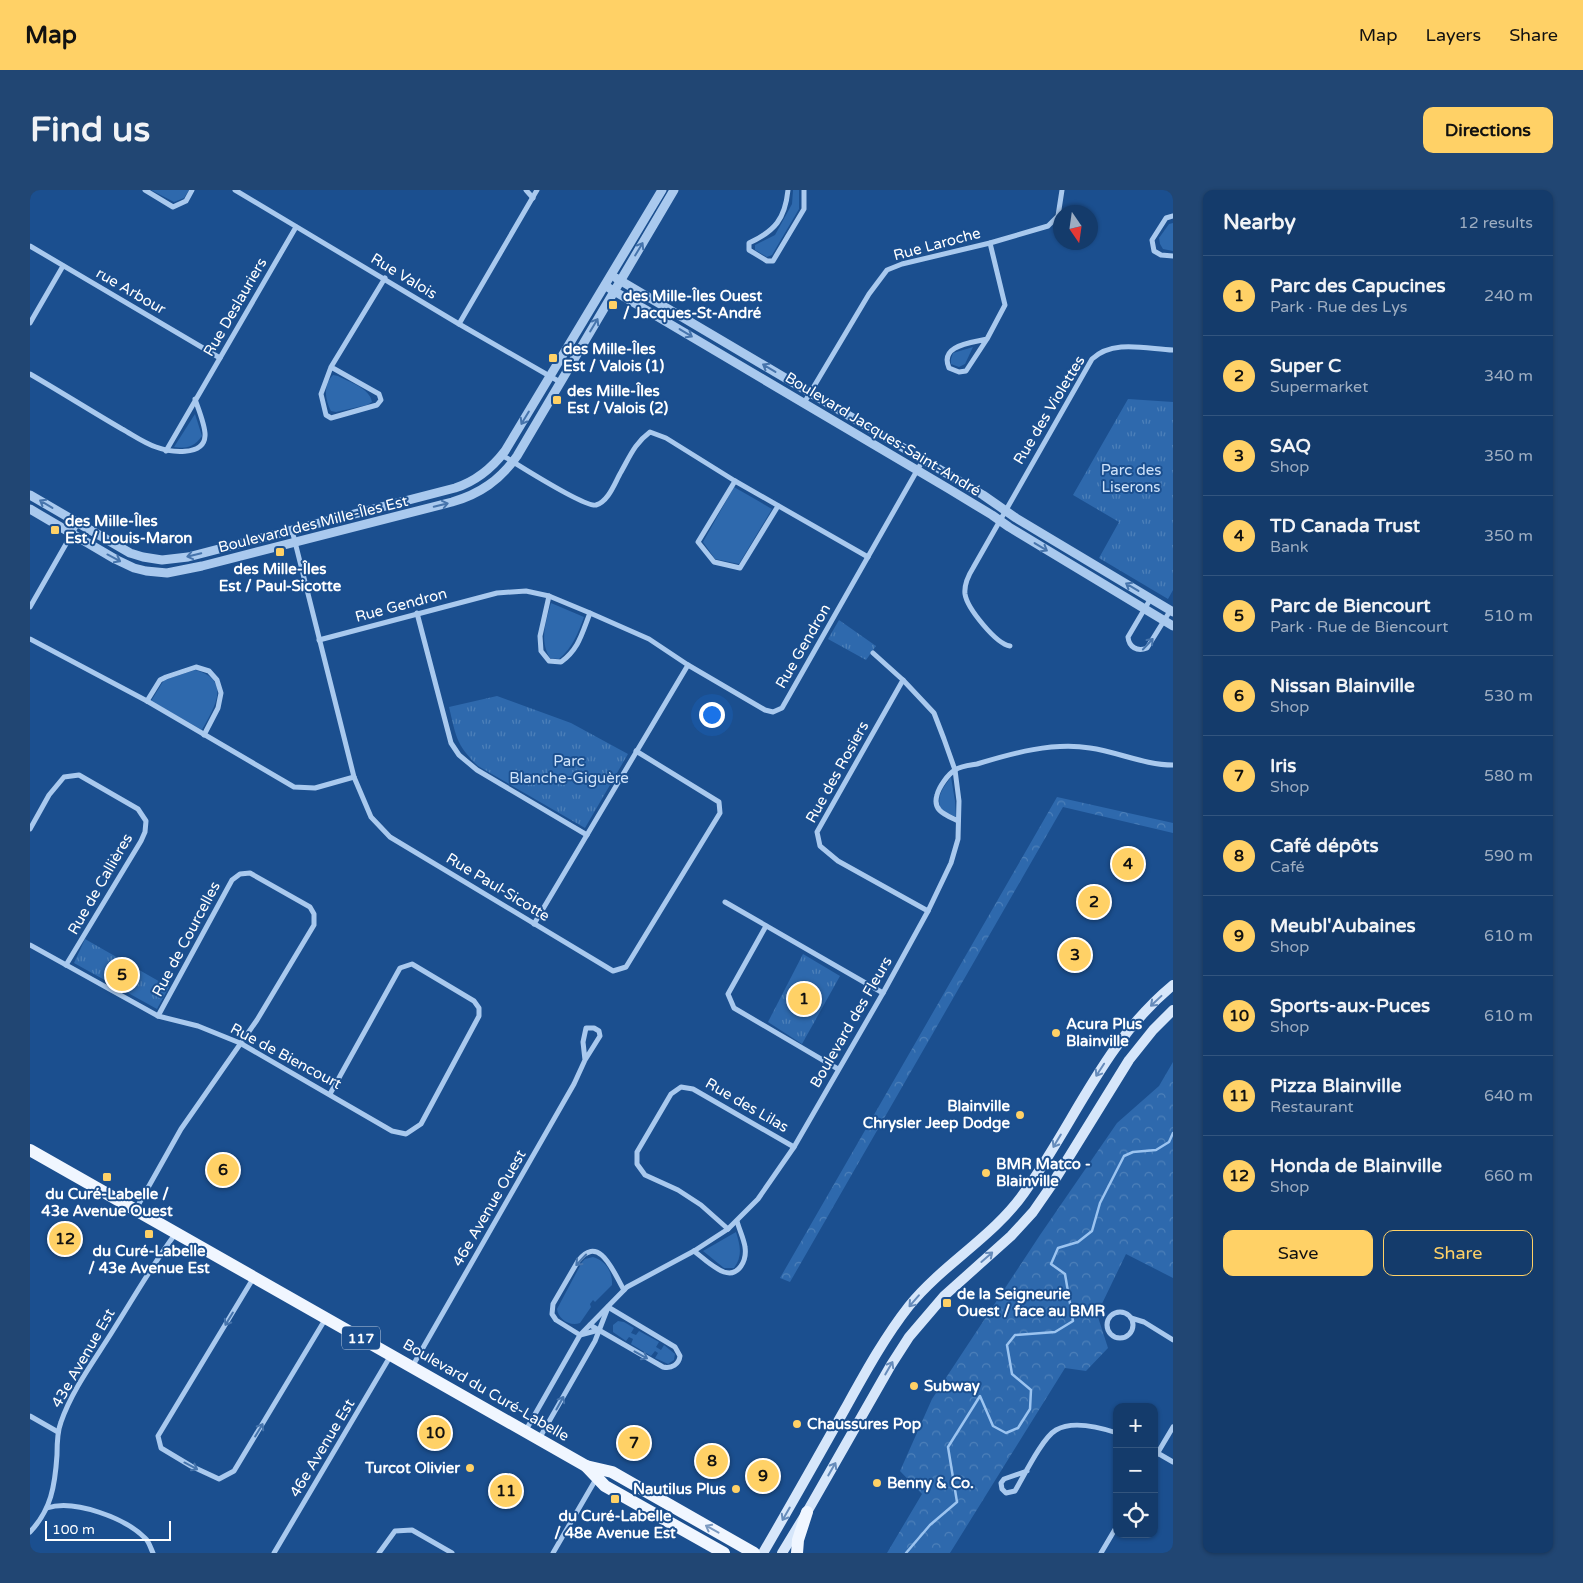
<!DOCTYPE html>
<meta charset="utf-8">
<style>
body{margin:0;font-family:"Varela Round",sans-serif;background:#214673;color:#f1f3f6}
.controls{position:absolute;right:15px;bottom:15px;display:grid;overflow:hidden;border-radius:10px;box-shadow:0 1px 4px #0004}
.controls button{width:45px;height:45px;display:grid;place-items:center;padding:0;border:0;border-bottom:1px solid #33557e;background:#143b6b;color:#f1f3f6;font:25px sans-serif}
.compass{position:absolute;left:1023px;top:15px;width:45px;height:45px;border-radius:50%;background:#143b6b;box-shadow:0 1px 4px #0004;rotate:167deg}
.scale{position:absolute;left:15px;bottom:12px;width:126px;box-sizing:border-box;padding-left:5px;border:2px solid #fff;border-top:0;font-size:14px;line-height:18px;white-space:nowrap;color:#fff;-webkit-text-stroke:4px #1b4f8f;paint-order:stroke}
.you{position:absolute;left:681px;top:524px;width:18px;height:18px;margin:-12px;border:4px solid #fff;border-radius:50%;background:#1a73e8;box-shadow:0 0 0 8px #1a73e833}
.badge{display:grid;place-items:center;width:32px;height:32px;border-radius:50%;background:#ffd166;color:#111;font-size:16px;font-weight:700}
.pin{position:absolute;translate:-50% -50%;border:2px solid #fff;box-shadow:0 1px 5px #0006}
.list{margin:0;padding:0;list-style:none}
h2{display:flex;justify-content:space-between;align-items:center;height:65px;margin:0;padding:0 20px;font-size:21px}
h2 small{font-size:16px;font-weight:400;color:#9dadc1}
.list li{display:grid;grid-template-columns:32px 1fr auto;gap:15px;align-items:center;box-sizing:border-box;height:80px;padding:0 20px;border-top:1px solid #33557e}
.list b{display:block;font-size:19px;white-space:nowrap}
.list p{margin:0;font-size:16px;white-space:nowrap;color:#9dadc1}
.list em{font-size:16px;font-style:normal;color:#9dadc1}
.actions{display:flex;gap:10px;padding:15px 20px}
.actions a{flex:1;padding:11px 0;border:1px solid #ffd166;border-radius:10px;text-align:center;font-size:18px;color:#ffd166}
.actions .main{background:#ffd166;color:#111}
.icon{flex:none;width:28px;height:28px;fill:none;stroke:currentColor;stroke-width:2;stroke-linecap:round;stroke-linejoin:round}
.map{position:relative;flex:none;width:1143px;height:1363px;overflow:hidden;border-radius:10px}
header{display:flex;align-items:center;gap:30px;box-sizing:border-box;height:70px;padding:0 25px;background:#ffd166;color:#111}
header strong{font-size:24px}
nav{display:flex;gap:28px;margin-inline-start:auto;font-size:18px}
.intro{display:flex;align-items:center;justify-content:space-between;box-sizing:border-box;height:120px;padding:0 30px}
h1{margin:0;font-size:35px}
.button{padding:12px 22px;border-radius:10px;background:#ffd166;color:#111;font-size:18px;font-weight:700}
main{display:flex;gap:30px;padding:0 30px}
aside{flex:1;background:#143b6b;border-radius:10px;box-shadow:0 1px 4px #0004}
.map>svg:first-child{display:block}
.grass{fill:#2e69ad}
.forest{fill:url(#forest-crowns)}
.park{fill:url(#park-tufts)}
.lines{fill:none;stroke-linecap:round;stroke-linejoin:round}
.stream{stroke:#9cc4f0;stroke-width:2.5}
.minor{stroke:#a9c9ee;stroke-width:5}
.tertiary{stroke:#a9c9ee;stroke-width:9}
.secondary{stroke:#d6e6fa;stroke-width:10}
.primary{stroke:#f0f6ff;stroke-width:12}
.oneway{stroke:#4674ac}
.oneway2{stroke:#668bba}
.oneway3{stroke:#7b9ac1}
.poi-dot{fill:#ffd166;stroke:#1b4f8f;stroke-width:2}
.labels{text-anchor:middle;stroke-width:4;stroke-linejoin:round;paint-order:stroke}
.shield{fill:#1b4f8f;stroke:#bbcadd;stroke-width:1}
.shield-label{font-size:14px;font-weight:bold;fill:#fff}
.street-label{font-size:15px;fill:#fff;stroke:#1b4f8f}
.poi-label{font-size:15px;font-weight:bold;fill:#fff;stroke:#1b4f8f;text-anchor:start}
.park-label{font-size:15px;fill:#cfe3fa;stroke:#1b4f8f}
</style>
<header>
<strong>Map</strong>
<nav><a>Map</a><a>Layers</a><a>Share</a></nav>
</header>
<div class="intro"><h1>Find us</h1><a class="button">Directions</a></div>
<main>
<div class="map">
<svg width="1143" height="1363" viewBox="0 0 1143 1363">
<defs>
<pattern id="forest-crowns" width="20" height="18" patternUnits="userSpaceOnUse" patternTransform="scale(1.25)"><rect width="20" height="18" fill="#2e69ad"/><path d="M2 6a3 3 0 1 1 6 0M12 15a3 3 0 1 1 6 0" fill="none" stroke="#4d80b9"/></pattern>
<pattern id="park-tufts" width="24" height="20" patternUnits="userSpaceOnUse" patternTransform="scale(1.25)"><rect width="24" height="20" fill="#2e69ad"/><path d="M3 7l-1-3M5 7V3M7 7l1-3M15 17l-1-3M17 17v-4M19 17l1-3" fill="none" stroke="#4d80b9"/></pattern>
</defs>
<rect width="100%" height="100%" fill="#1b4f8f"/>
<g class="grass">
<path d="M121,0H159L154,8L144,12Z"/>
<path d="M763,0H769V19L742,65L737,67L725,60V55L745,45L762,14Z"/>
<path d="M1143,33V61L1133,59L1130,54L1129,48L1139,34Z"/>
<path d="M943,157L935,174L929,177L921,174V169L923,163Z"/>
<path d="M303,185L308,186C319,192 340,198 342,212L337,215L306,222L301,221C295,209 293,195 303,185Z"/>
<path d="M165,224L172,246C164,257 157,259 144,257Z"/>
<path d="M704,297L742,319L709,374L685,369L673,352Z"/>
<path d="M521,413L554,427C548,443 543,457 529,469L520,468C509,450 516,432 521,413Z"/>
<path d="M165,480C202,490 185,517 172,540L121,511L134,490Z"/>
<path d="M921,587L925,611L926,627L911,620C906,606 913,598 921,587Z"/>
<path d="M706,1042C710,1055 713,1066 704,1078H694L673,1061Z"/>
<path d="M563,1067C575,1070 583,1082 582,1095L565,1112L563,1110L560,1114L561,1117L550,1133C540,1137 528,1129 527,1119L552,1072L555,1069Z"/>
<path d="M588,1131L594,1132L604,1138L601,1143L606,1145L609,1141L629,1152L626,1157L631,1160L634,1155L645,1164L644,1170L638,1174L625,1168L628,1163L625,1161L621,1166L601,1154L603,1149L599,1147L596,1151L583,1142V1135Z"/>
</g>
<g class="forest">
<path d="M1027,607L1143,633V643L1033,617L760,1092L750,1088Z"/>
<path d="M1143,872V1088L1096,1064L1067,1124L1078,1158L1056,1181L1035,1178L920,1363H857L892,1304L870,1281L902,1209L1010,1045L1087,933L1129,896Z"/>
</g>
<g class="park">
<path d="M1098,209L1143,212V400L1138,409L1069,368L1089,332L1043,305Z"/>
<path d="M809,430L846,456L836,470L798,449Z"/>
<path d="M467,506L541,533L598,564L555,638L448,576C426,555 426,546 419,517Z"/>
<path d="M55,749L139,797L127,819L44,773Z"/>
<path d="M773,764L810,786L772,854L738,832Z"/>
</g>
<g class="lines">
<path class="stream" d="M876,1363L900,1335L927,1312L918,1257L950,1206L963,1236L976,1243L988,1238L1000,1219L1001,1200L982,1184L977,1155L985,1145L1025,1142L1043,1131L1035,1084L1021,1074L1028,1058L1048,1052L1062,1041L1070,1013L1094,966L1103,962L1126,960L1139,952L1143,943"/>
<g class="minor">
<path d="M115,0L143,17L156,11L162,0"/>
<path d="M205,0L429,134L530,192"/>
<path d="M496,0L503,8"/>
<path d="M758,0C755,29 745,41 719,53V60L737,71H743L774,19V0"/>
<path d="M1143,26L1136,28L1122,50L1124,61L1131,65L1143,66"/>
<path d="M0,56L190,168"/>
<path d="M0,133L33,76"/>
<path d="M429,134L507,0"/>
<path d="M957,149C941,153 909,155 919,178L929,182L936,181L957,149L975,115L960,53"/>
<path d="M301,177L349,204L351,210L347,215L301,228L296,225L291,204L301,177L355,88"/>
<path d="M0,184C31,202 61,221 92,239C103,245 114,253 126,257C139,262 174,267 175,246C176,237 168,218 165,209"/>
<path d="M774,213L839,104L857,80L872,74L960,53L1018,36L1028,26L1032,0"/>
<path d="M136,261L266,37"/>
<path d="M472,265C485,273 555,318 566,315C579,311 585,292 591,282C600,266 605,253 620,242L636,248L705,291L838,367"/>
<path d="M705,291L668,352L684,372L710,378L748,316"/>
<path d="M262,340L324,587L341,627L360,647L583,781L596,777L690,623L689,612L606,561"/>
<path d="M519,406L510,446L511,461L519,471L531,472C549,459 552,443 560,423"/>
<path d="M1121,408L1098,447C1099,457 1107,462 1117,458L1140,421"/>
<path d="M0,417L48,333"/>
<path d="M387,423L421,553L429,565L447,580L557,645"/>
<path d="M0,449L117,511L264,597L285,598L324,587"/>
<path d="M289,450L467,403L496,401L519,406L560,423L619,449L658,475L735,520L743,522L752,518L893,270"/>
<path d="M980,456C966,454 937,418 935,404C934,395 938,386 943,378L1062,169C1083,149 1117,159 1143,160"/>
<path d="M873,490L787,642L790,656L808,671L898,721"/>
<path d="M117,511L130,490L136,487L166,477L179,481L187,490L191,503L188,518L174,545"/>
<path d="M928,631C916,625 902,621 907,605C909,597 918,584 925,580C930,576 941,575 947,574C983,563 1023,552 1060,558C1088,562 1115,575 1143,575"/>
<path d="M0,639L19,605L34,587L49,585L108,619L116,631L115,642L111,651L36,775"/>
<path d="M695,712L853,803"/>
<path d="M504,734L658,475"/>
<path d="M736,736L698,804L704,818L808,879"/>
<path d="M0,755L128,826L168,836L210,853L362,941L376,944L391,934L449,826V818L444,811L382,774L370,778L300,904"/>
<path d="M106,1019L151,939L227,830L284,735V724L280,717L220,683L210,684L202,690L128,826"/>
<path d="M698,1039L671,1015L648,1000L615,985L607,974V962L641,904L651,897L663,899L764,957"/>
<path d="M664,1061C673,1068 683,1078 694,1082C709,1087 717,1070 715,1057C714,1049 709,1039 707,1031"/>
<path d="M224,1087L128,1246L131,1258L161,1276L189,1289L204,1281L296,1128"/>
<circle cx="1090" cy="1135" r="13"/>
<path d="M1101,1128L1114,1132L1143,1150"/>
<path d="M560,1135L633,1177C642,1179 649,1174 650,1166L645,1157L578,1117"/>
<path d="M569,1140L550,1145L526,1130L522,1124L523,1114L548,1071C570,1042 585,1086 594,1100"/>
<path d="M382,1177L544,894L555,870L570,846L569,841L564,838H556L553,852L555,870"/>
<path d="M0,1226L28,1242"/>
<path d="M496,1240L550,1145L597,1097L664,1061L698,1039L728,1009L764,957L853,803L898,721L921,673L928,649L929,611L925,580L914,549L904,523L873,490L843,463"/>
<path d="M509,1249L565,1151L577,1120"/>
<path d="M1124,1261L1143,1272"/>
<path d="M1124,1269L1143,1237"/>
<path d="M997,1281L974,1289L971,1293L972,1299L976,1303L985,1301C994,1286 1012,1248 1026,1240C1043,1230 1069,1237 1087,1243"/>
<path d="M17,1318C44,1309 96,1328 116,1349C119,1352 121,1359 123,1363"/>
<path d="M0,1342C21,1320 25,1296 27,1265C27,1254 27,1242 31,1232C42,1200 64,1171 82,1142C103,1109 122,1075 146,1043"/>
<path d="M244,1363L361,1165"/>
<path d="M349,1363L365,1341L382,1340L422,1363"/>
<path d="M523,1363L566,1289"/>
<path d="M1071,1363L1087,1336"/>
</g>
<g class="tertiary">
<path d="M586,88L953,305L986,328L1143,422"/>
<path d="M579,98L919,299L962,325L979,337L1143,436"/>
<path d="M0,305L100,363L113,367L132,370L158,367L425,298C447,291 462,278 475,261L632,0"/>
<path d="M0,319L85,369L104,378L116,381L137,383L172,376L422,312C450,304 470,290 487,266L644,0"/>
</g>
<g class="secondary">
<path d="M733,1363C761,1315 788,1267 815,1219C835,1183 854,1148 879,1116C913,1074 963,1047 994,1003C1045,932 1074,852 1143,795"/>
<path d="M752,1363L777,1322L861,1175L879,1147L914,1106L981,1046L1003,1022L1021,996L1099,870L1123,840L1143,820"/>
</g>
<g class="primary">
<path d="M0,960L556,1276L575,1296L694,1363"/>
<path d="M556,1276L582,1282L724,1363"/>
<path d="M767,1363L768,1350L777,1322"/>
</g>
</g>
<defs><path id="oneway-shaft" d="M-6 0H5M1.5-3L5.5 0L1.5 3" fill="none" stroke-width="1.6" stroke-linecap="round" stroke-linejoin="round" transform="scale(1.25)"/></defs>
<g class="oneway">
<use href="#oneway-shaft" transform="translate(609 59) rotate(-59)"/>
<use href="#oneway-shaft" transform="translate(564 135) rotate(-59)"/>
<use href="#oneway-shaft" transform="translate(656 143) rotate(31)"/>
<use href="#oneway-shaft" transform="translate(739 178) rotate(-149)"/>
<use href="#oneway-shaft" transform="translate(495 228) rotate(121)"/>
<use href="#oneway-shaft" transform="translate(16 314) rotate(-149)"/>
<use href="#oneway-shaft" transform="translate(411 315) rotate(-14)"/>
<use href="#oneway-shaft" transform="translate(1011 357) rotate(31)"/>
<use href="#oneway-shaft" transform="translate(164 365) rotate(166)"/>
<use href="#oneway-shaft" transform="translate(84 368) rotate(28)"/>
<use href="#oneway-shaft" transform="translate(1102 397) rotate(-149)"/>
<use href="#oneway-shaft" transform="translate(1118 454) rotate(-47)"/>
<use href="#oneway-shaft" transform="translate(551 1070) rotate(133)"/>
<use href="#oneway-shaft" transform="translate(199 1129) rotate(121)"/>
<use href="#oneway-shaft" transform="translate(611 1165) rotate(29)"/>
<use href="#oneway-shaft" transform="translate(530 1213) rotate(-61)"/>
<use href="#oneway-shaft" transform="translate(229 1240) rotate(-59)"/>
<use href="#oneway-shaft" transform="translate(161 1276) rotate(28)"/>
</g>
<g class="oneway2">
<use href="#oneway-shaft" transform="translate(1126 811) rotate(137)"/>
<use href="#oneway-shaft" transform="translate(1070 880) rotate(123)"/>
<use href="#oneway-shaft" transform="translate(1027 951) rotate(121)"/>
<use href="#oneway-shaft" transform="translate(957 1067) rotate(-41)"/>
<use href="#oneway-shaft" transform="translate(884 1111) rotate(131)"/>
<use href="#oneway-shaft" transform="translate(859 1178) rotate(-60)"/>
<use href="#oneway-shaft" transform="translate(802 1279) rotate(-60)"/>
<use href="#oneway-shaft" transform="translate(756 1324) rotate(120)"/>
</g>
<use class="oneway3" href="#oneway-shaft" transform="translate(682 1339) rotate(-151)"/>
<g class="poi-dot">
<rect x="578" y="110" width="10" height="10" rx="2.5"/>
<rect x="518" y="163" width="10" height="10" rx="2.5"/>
<rect x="522" y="205" width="10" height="10" rx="2.5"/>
<rect x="20" y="335" width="10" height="10" rx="2.5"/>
<rect x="245" y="357" width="10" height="10" rx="2.5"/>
<circle cx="1026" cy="843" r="5"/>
<circle cx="990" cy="925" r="5"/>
<circle cx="956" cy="983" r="5"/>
<rect x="72" y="982" width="10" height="10" rx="2.5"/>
<rect x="114" y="1039" width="10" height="10" rx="2.5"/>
<rect x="912" y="1108" width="10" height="10" rx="2.5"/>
<circle cx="884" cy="1196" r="5"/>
<circle cx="767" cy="1234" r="5"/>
<circle cx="440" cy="1278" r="5"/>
<circle cx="847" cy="1293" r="5"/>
<circle cx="706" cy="1299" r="5"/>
<rect x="580" y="1304" width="10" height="10" rx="2.5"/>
</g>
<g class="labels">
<rect class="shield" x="312" y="1136.5" width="38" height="23" rx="4"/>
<g class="shield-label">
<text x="331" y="1153">117</text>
</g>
<g class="street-label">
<text transform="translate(907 54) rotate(-15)" y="5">Rue Laroche</text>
<text transform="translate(374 86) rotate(31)" y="5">Rue Valois</text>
<text transform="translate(101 101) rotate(30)" y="5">rue Arbour</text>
<text transform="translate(205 117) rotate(-60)" y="5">Rue Deslauriers</text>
<text transform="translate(1019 220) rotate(-59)" y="5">Rue des Violettes</text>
<text transform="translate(853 244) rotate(31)" y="5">Boulevard Jacques-Saint-André</text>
<text transform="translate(283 334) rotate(-14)" y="5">Boulevard des Mille-Îles Est</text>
<text transform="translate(371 415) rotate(-15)" y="5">Rue Gendron</text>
<text transform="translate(773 456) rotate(-60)" y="5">Rue Gendron</text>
<text transform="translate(807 582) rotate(-61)" y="5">Rue des Rosiers</text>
<text transform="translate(70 694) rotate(-60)" y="5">Rue de Callières</text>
<text transform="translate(468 697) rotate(31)" y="5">Rue Paul-Sicotte</text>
<text transform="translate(156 749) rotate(-62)" y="5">Rue de Courcelles</text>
<text transform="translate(821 832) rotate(-60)" y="5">Boulevard des Fleurs</text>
<text transform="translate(256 866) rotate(28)" y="5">Rue de Biencourt</text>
<text transform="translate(717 915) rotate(30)" y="5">Rue des Lilas</text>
<text transform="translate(459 1018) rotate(-60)" y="5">46e Avenue Ouest</text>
<text transform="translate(53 1168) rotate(-60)" y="5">43e Avenue Est</text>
<text transform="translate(456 1200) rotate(30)" y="5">Boulevard du Curé-Labelle</text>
<text transform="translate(292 1258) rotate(-59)" y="5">46e Avenue Est</text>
</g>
<g class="poi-label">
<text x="593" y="111">des Mille-Îles Ouest<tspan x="593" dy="17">/ Jacques-St-André</tspan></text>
<text x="533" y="164">des Mille-Îles<tspan x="533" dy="17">Est / Valois (1)</tspan></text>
<text x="537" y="206">des Mille-Îles<tspan x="537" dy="17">Est / Valois (2)</tspan></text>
<text x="35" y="336">des Mille-Îles<tspan x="35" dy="17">Est / Louis-Maron</tspan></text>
<text x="250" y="384" text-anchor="middle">des Mille-Îles<tspan x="250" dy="17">Est / Paul-Sicotte</tspan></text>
<text x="1036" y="839">Acura Plus<tspan x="1036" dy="17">Blainville</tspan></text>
<text x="980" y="921" text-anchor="end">Blainville<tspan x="980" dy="17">Chrysler Jeep Dodge</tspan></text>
<text x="966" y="979">BMR Matco -<tspan x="966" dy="17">Blainville</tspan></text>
<text x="77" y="1009" text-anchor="middle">du Curé-Labelle /<tspan x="77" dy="17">43e Avenue Ouest</tspan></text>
<text x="119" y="1066" text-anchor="middle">du Curé-Labelle<tspan x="119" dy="17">/ 43e Avenue Est</tspan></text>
<text x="927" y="1109">de la Seigneurie<tspan x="927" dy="17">Ouest / face au BMR</tspan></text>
<text x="894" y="1201">Subway</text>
<text x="777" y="1239">Chaussures Pop</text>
<text x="430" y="1283" text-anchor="end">Turcot Olivier</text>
<text x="857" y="1298">Benny &amp; Co.</text>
<text x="696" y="1304" text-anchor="end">Nautilus Plus</text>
<text x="585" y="1331" text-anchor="middle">du Curé-Labelle<tspan x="585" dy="17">/ 48e Avenue Est</tspan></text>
</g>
<g class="park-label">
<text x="1101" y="285">Parc des<tspan x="1101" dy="17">Liserons</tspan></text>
<text x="539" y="576">Parc<tspan x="539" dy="17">Blanche-Giguère</tspan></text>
</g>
</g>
</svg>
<div class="controls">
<button>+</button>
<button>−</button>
<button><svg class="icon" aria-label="locate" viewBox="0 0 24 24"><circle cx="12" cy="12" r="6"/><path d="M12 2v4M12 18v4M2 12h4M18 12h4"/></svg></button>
</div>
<svg class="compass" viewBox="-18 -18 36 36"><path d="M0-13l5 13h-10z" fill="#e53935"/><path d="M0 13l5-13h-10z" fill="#9dadc1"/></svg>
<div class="scale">100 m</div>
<div class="you"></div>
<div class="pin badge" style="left:774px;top:809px">1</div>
<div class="pin badge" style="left:1064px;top:712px">2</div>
<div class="pin badge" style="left:1045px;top:765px">3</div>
<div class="pin badge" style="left:1098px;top:674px">4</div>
<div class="pin badge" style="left:92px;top:785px">5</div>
<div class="pin badge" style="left:193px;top:980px">6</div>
<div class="pin badge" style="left:604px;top:1253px">7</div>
<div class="pin badge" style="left:682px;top:1271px">8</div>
<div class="pin badge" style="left:733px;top:1286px">9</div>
<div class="pin badge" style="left:405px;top:1243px">10</div>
<div class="pin badge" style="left:476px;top:1301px">11</div>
<div class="pin badge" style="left:35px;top:1049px">12</div>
</div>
<aside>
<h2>Nearby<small>12 results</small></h2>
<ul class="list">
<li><span class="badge">1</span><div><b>Parc des Capucines</b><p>Park · Rue des Lys</p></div><em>240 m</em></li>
<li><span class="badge">2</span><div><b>Super C</b><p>Supermarket</p></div><em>340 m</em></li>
<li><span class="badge">3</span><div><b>SAQ</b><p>Shop</p></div><em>350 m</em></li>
<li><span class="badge">4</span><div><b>TD Canada Trust</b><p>Bank</p></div><em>350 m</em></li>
<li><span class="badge">5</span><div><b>Parc de Biencourt</b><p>Park · Rue de Biencourt</p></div><em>510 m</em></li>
<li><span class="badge">6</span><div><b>Nissan Blainville</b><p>Shop</p></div><em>530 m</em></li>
<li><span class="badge">7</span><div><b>Iris</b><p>Shop</p></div><em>580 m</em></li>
<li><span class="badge">8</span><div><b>Café dépôts</b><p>Café</p></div><em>590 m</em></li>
<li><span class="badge">9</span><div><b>Meubl'Aubaines</b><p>Shop</p></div><em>610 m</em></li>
<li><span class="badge">10</span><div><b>Sports-aux-Puces</b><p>Shop</p></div><em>610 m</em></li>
<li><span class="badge">11</span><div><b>Pizza Blainville</b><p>Restaurant</p></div><em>640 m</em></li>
<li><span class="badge">12</span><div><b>Honda de Blainville</b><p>Shop</p></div><em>660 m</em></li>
</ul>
<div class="actions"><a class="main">Save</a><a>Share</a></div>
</aside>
</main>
